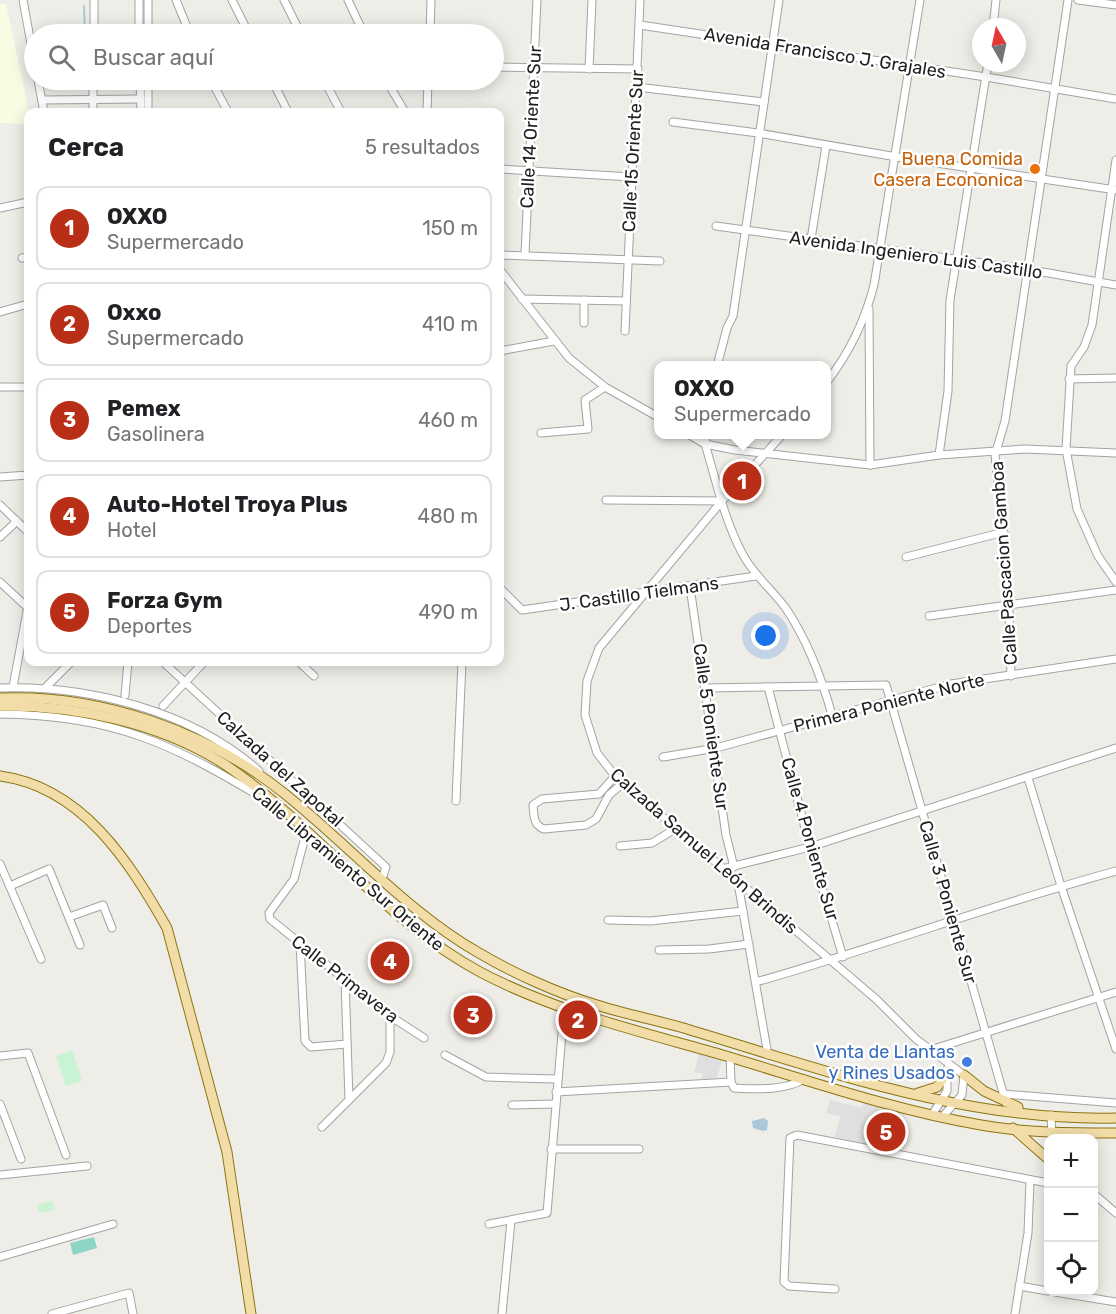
<!DOCTYPE html>
<html lang="es">
<meta charset="utf-8">
<style>
body{margin:0;font-family:Rubik,sans-serif;background:#f6f6f6;color:#202124}
.controls{position:absolute;right:18px;bottom:18px;display:grid;overflow:hidden;border-radius:12px;box-shadow:0 3px 15px #0003}
.controls button{width:54px;height:54px;display:grid;place-items:center;padding:0;border:0;border-bottom:2px solid #e0e0e0;background:#fff;color:#202124;font:30px sans-serif}
.compass{position:absolute;left:972px;top:18px;width:54px;height:54px;border-radius:50%;background:#fff;box-shadow:0 3px 15px #0003;rotate:351deg}
.you{position:absolute;left:766px;top:636px;width:21px;height:21px;margin:-15px;border:4px solid #fff;border-radius:50%;background:#1a73e8;box-shadow:0 0 0 9px #1a73e833}
.badge{display:grid;place-items:center;width:39px;height:39px;border-radius:50%;background:#b92e16;color:#fff;font-size:20px;font-weight:700}
.pin{position:absolute;translate:-50% -50%;border:3px solid #fff;box-shadow:0 2px 6px #0006}
.popup{position:absolute;left:654px;top:361px;width:177px;height:78px;box-sizing:border-box;display:grid;place-content:center;border-radius:12px;background:#fff;filter:drop-shadow(0 2px 4px #0005);font-size:20px;white-space:nowrap;color:#757577}
.popup b{font-size:22px;color:#202124}
.popup::after{content:'';position:absolute;left:50%;top:100%;margin-left:-12px;border:12px solid transparent;border-top-color:#fff}
.list{margin:0;padding:0;list-style:none}
h2{display:flex;justify-content:space-between;align-items:center;height:78px;margin:0;padding:0 24px;font-size:26px}
h2 small{font-size:20px;font-weight:400;color:#757577}
.list li{display:grid;grid-template-columns:39px 1fr auto;gap:18px;align-items:center;box-sizing:border-box;height:84px;margin:0 12px 12px;padding:0 12px;border:2px solid #e0e0e0;border-radius:12px}
.list b{display:block;font-size:22px;white-space:nowrap}
.list p{margin:0;font-size:20px;white-space:nowrap;color:#757577}
.list em{font-size:20px;font-style:normal;color:#757577}
.icon{flex:none;width:33px;height:33px;fill:none;stroke:currentColor;stroke-width:2;stroke-linecap:round;stroke-linejoin:round}
.map{position:relative;flex:none;width:1116px;height:1314px;overflow:hidden}
.search{position:absolute;background:#fff;box-shadow:0 3px 15px #0003;left:24px;top:24px;width:480px;height:66px;display:flex;align-items:center;gap:15px;box-sizing:border-box;padding:0 21px;border-radius:33px;color:#757577;font-size:22px}
.panel{position:absolute;background:#fff;box-shadow:0 3px 15px #0003;left:24px;top:108px;width:480px;height:558px;border-radius:12px}
.map>svg:first-child{display:block}
.education{fill:#f8fce3}
.park{fill:#c9f4d3}
.pitch{fill:#8dd5c4}
.parking{fill:#dfdfdf}
.water{fill:#acc7d8}
.lines{fill:none;stroke-linecap:round;stroke-linejoin:round}
.stream{stroke:#acc7d8;stroke-width:2}
.minor-casing{stroke:#a3a3a3;stroke-width:9}
.major-casing{stroke:#8b7410;stroke-width:11}
.minor{stroke:#fff;stroke-width:7}
.major{stroke:#f2dda9;stroke-width:9}
.food-dot{fill:#e8710a;stroke:#fff;stroke-width:2}
.shop-dot{fill:#3f7fe0;stroke:#fff;stroke-width:2}
.labels{text-anchor:middle;stroke-width:5;stroke-linejoin:round;paint-order:stroke}
.street-label{font-size:18px;fill:#1f1f1f;stroke:#fff}
.food-label{font-size:18px;fill:#c56008;stroke:#fff;text-anchor:end}
.shop-label{font-size:18px;fill:#366cbe;stroke:#fff;text-anchor:end}
</style>
<div class="map">
<svg width="1116" height="1314" viewBox="0 0 1116 1314">
<rect width="100%" height="100%" fill="#efede7"/>
<path class="education" d="M0,4H6L29,112L28,124L0,123Z"/>
<g class="park">
<path d="M72,1050L82,1081L66,1086L56,1056Z"/>
<path d="M52,1201L55,1210L39,1213L37,1205Z"/>
</g>
<path class="pitch" d="M94,1237L97,1248L73,1255L70,1243Z"/>
<g class="parking">
<path d="M699,1054L722,1061L717,1078L701,1079L703,1073H694Z"/>
<path d="M830,1100L862,1108L865,1100L880,1104L870,1145L835,1137L840,1116L826,1113Z"/>
</g>
<path class="water" d="M764,1118L768,1121L767,1130L763,1131L753,1128L752,1121Z"/>
<g class="lines">
<path class="stream" d="M84,6L85,34"/>
<defs>
<g id="minor">
<path d="M23,0L34,60"/>
<path d="M139,0V34"/>
<path d="M176,0L190,34"/>
<path d="M232,0L249,34"/>
<path d="M284,0L301,34"/>
<path d="M348,0L364,34"/>
<path d="M1078,0L1116,5"/>
<path d="M640,25L986,77L1116,99"/>
<path d="M993,27L996,0"/>
<path d="M94,34V0"/>
<path d="M148,34V0"/>
<path d="M430,34L431,0"/>
<path d="M494,67L638,69"/>
<path d="M589,69L592,0"/>
<path d="M38,80L44,112"/>
<path d="M140,80L141,112"/>
<path d="M148,80V112"/>
<path d="M211,80L228,112"/>
<path d="M272,80L288,112"/>
<path d="M324,80L341,112"/>
<path d="M386,80L405,112"/>
<path d="M637,87L764,102"/>
<path d="M42,100L141,99"/>
<path d="M93,112V80"/>
<path d="M427,112L428,80"/>
<path d="M673,122L758,133L897,157L1116,190"/>
<path d="M1116,160L1092,325L1084,347L1071,366L1066,449L1077,509L1098,556L1116,582"/>
<path d="M500,169L631,177"/>
<path d="M0,208L28,202"/>
<path d="M716,226L1026,269L1116,285"/>
<path d="M811,239L826,146"/>
<path d="M525,254L537,0"/>
<path d="M500,255L660,261"/>
<path d="M22,258L28,257"/>
<path d="M500,270L569,358L605,387L658,417"/>
<path d="M522,299L626,301"/>
<path d="M869,309L870,465"/>
<path d="M0,312L28,304"/>
<path d="M584,323V300"/>
<path d="M625,331L640,0"/>
<path d="M500,351L554,341"/>
<path d="M717,366L727,328L733,316L779,0"/>
<path d="M1069,379L1116,378"/>
<path d="M826,383C848,355 865,320 874,285L920,0"/>
<path d="M0,387H28"/>
<path d="M541,433L588,429L585,400L605,387"/>
<path d="M688,434L705,444L735,450L870,465L939,455L1025,449L1116,453"/>
<path d="M706,434L705,444C716,480 724,519 742,553C753,575 773,590 787,610C808,642 822,679 832,715"/>
<path d="M783,434L722,501L599,648L587,681L585,715L597,753L615,776L876,999L916,1039L964,1075L962,1095L942,1117"/>
<path d="M939,455L948,391L950,300L988,63"/>
<path d="M0,477L28,475"/>
<path d="M606,500L722,501"/>
<path d="M0,505L28,532"/>
<path d="M0,537L17,521"/>
<path d="M906,557L1004,532"/>
<path d="M0,582L28,608"/>
<path d="M690,587L726,835L734,867"/>
<path d="M500,588L522,610L756,576"/>
<path d="M929,616L1116,590"/>
<path d="M163,662L386,867L382,879"/>
<path d="M299,662L314,676"/>
<path d="M1011,676L1008,578L995,455L1005,421L1068,0"/>
<path d="M13,687L28,606"/>
<path d="M768,687L810,847L843,957"/>
<path d="M0,688C89,685 192,711 259,771"/>
<path d="M45,688L71,662"/>
<path d="M706,688L886,685L1006,1103"/>
<path d="M125,695L128,662"/>
<path d="M163,706L204,662"/>
<path d="M0,714C114,715 173,744 269,802"/>
<path d="M663,757L716,748L951,684L1116,659"/>
<path d="M615,776L599,794L542,799L533,805C534,815 533,825 544,829L586,825L596,819L609,795L623,783"/>
<path d="M1028,778L1061,886L1116,1049"/>
<path d="M456,801L462,662"/>
<path d="M306,833L294,879L269,913L270,919L390,1016L424,1038"/>
<path d="M620,846L652,843L675,829"/>
<path d="M0,864L41,959"/>
<path d="M722,869L810,847L1116,748"/>
<path d="M738,883L768,1055"/>
<path d="M10,886L49,869L80,945"/>
<path d="M69,917L103,905L112,928"/>
<path d="M608,920L650,921L743,911"/>
<path d="M300,944L305,1041L311,1047L347,1044"/>
<path d="M659,950L709,949L749,944"/>
<path d="M345,979L349,1100"/>
<path d="M756,982C876,948 994,904 1116,871"/>
<path d="M930,1050L1116,992"/>
<path d="M445,1055L486,1077L556,1079"/>
<path d="M0,1056L28,1053L66,1155"/>
<path d="M730,1057L731,1082L734,1088C756,1089 785,1091 804,1079"/>
<path d="M556,1092L731,1082"/>
<path d="M1003,1094L1116,1103"/>
<path d="M0,1104L21,1159"/>
<path d="M512,1105L555,1104"/>
<path d="M932,1115L947,1091V1069"/>
<path d="M1051,1115L1052,1138"/>
<path d="M322,1127L386,1063L390,1052V1016"/>
<path d="M551,1149H639"/>
<path d="M0,1175L87,1166"/>
<path d="M1094,1194L1116,1213"/>
<path d="M489,1224L547,1213L564,1010"/>
<path d="M0,1257L113,1224"/>
<path d="M1019,1286L1048,1291"/>
<path d="M835,1289L789,1286L784,1282L790,1138L797,1135L1048,1183"/>
<path d="M1055,1292L1116,1302"/>
<path d="M52,1314L129,1293L133,1314"/>
<path d="M502,1314L511,1221"/>
<path d="M1015,1314L1028,1233L1030,1181"/>
</g>
<g id="major">
<path d="M0,698C101,694 207,731 285,794C350,846 406,911 479,953C513,973 559,994 597,1005C624,1014 652,1019 680,1027C821,1069 966,1122 1116,1118"/>
<path d="M0,706C75,705 160,723 224,764C316,825 383,921 482,973C559,1013 643,1032 726,1056C810,1081 894,1110 981,1125C1025,1133 1072,1133 1116,1133"/>
<path d="M0,776C82,787 129,861 167,928L227,1152L251,1314"/>
<path d="M964,1075L984,1091L1018,1107"/>
<path d="M918,1093L937,1087L948,1071"/>
<path d="M1013,1128L1048,1159"/>
</g>
</defs>
<use href="#minor" class="minor-casing"/>
<use href="#major" class="major-casing"/>
<use href="#minor" class="minor"/>
<use href="#major" class="major"/>
</g>
<circle class="food-dot" cx="1035" cy="169" r="6"/>
<circle class="shop-dot" cx="967" cy="1062" r="6"/>
<g class="labels">
<g class="street-label">
<text transform="translate(825 53) rotate(9)" y="6">Avenida Francisco J. Grajales</text>
<text transform="translate(531 127) rotate(-87)" y="6">Calle 14 Oriente Sur</text>
<text transform="translate(633 151) rotate(-87)" y="6">Calle 15 Oriente Sur</text>
<text transform="translate(916 255) rotate(8)" y="6">Avenida Ingeniero Luis Castillo</text>
<text transform="translate(1004 563) rotate(-94)" y="6">Calle Pascacion Gamboa</text>
<text transform="translate(639 594) rotate(-8)" y="6">J. Castillo Tielmans</text>
<text transform="translate(889 703) rotate(-14)" y="6">Primera Poniente Norte</text>
<text transform="translate(711 727) rotate(82)" y="6">Calle 5 Poniente Sur</text>
<text transform="translate(280 769) rotate(42)" y="6">Calzada del Zapotal</text>
<text transform="translate(810 839) rotate(74)" y="6">Calle 4 Poniente Sur</text>
<text transform="translate(704 851) rotate(41)" y="6">Calzada Samuel León Brindis</text>
<text transform="translate(348 869) rotate(40)" y="6">Calle Libramiento Sur Oriente</text>
<text transform="translate(948 902) rotate(74)" y="6">Calle 3 Poniente Sur</text>
<text transform="translate(345 979) rotate(38)" y="6">Calle Primavera</text>
</g>
<g class="food-label">
<text x="1023" y="165">Buena Comida<tspan x="1023" dy="21">Casera Econonica</tspan></text>
</g>
<g class="shop-label">
<text x="955" y="1058">Venta de Llantas<tspan x="955" dy="21">y Rines Usados</tspan></text>
</g>
</g>
</svg>
<div class="controls">
<button>+</button>
<button>−</button>
<button><svg class="icon" aria-label="locate" viewBox="0 0 24 24"><circle cx="12" cy="12" r="6"/><path d="M12 2v4M12 18v4M2 12h4M18 12h4"/></svg></button>
</div>
<svg class="compass" viewBox="-18 -18 36 36"><path d="M0-13l5 13h-10z" fill="#e53935"/><path d="M0 13l5-13h-10z" fill="#757577"/></svg>
<div class="you"></div>
<div class="pin badge" style="left:742px;top:481px">1</div>
<div class="popup"><b>OXXO</b>Supermercado</div>
<div class="pin badge" style="left:578px;top:1020px">2</div>
<div class="pin badge" style="left:473px;top:1015px">3</div>
<div class="pin badge" style="left:390px;top:961px">4</div>
<div class="pin badge" style="left:886px;top:1132px">5</div>
<div class="search"><svg class="icon" aria-label="search" viewBox="0 0 24 24"><circle cx="10" cy="10" r="6"/><path d="M15 15l6 6"/></svg>Buscar aquí</div>
<section class="panel">
<h2>Cerca<small>5 resultados</small></h2>
<ul class="list">
<li><span class="badge">1</span><div><b>OXXO</b><p>Supermercado</p></div><em>150 m</em></li>
<li><span class="badge">2</span><div><b>Oxxo</b><p>Supermercado</p></div><em>410 m</em></li>
<li><span class="badge">3</span><div><b>Pemex</b><p>Gasolinera</p></div><em>460 m</em></li>
<li><span class="badge">4</span><div><b>Auto-Hotel Troya Plus</b><p>Hotel</p></div><em>480 m</em></li>
<li><span class="badge">5</span><div><b>Forza Gym</b><p>Deportes</p></div><em>490 m</em></li>
</ul>
</section>
</div>
